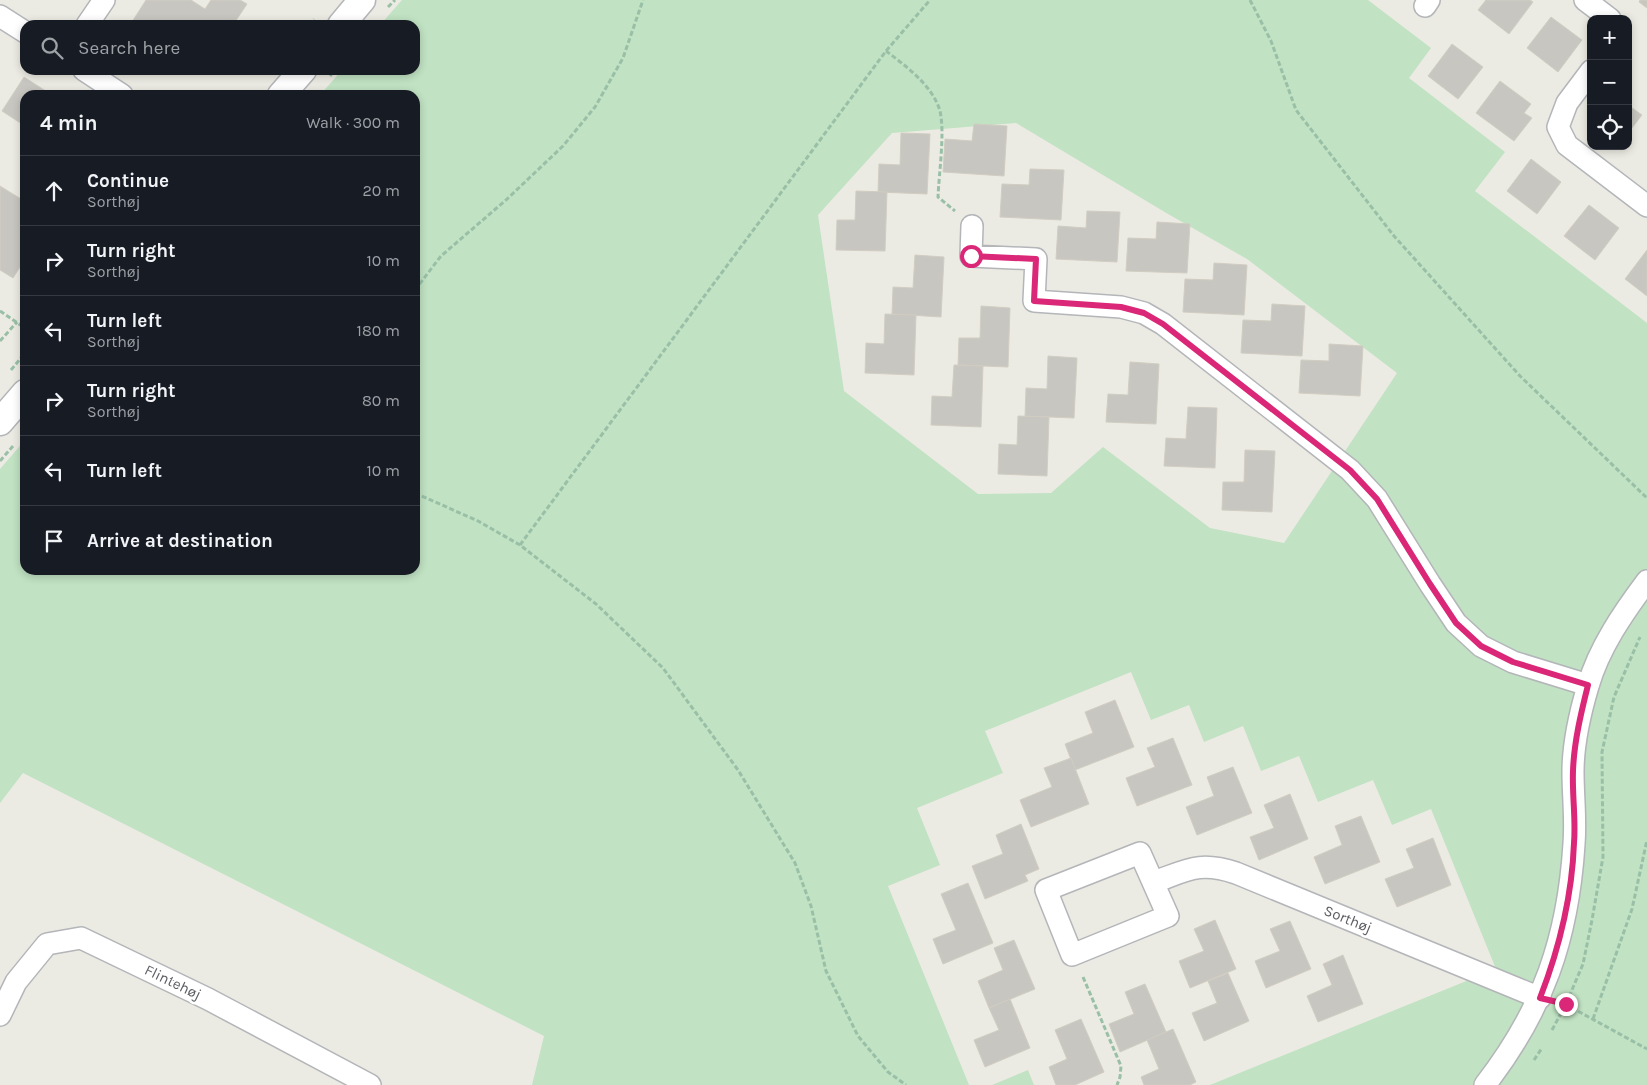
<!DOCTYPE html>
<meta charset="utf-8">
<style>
body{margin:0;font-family:Karla,sans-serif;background:#20242c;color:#f1f3f6}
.controls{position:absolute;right:15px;top:15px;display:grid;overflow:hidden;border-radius:10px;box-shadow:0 2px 8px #0003}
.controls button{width:45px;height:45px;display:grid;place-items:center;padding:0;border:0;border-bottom:1px solid #363941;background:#171b24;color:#f1f3f6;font:25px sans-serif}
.stop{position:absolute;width:15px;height:15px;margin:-11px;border:4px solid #db2777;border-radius:50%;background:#fff}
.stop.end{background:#db2777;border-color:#fff;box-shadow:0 1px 5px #0008}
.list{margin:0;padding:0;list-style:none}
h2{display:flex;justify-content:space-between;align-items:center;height:65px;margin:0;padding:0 20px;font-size:21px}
h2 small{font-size:16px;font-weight:400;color:#9ea1a6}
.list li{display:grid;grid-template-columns:32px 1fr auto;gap:15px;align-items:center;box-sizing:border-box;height:70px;padding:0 20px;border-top:1px solid #363941}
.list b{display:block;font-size:19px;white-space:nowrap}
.list p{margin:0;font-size:16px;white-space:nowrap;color:#9ea1a6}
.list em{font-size:16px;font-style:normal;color:#9ea1a6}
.icon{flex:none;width:28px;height:28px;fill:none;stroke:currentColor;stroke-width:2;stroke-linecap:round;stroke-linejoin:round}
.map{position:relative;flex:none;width:1647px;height:1085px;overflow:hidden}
.search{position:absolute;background:#171b24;box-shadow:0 2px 8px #0003;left:20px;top:20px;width:400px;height:55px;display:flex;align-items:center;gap:12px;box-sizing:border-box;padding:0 18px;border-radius:15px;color:#9ea1a6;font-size:19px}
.panel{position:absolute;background:#171b24;box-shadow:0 2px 8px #0003;left:20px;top:90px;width:400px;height:485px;border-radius:15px}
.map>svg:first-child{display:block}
.grass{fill:#c1e2c3;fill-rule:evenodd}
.building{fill:#c8c6c0;stroke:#d1cdc2}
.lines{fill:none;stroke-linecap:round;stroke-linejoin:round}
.minor-casing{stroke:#b3b5b9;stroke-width:24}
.tertiary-casing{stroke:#b3b5b9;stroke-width:29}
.path{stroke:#99c0a7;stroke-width:3;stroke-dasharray:5 2.5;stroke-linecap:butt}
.minor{stroke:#fff;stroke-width:21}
.tertiary{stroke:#fff;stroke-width:26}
.route{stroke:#db2777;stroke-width:6}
.labels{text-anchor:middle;stroke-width:5;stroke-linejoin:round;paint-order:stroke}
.street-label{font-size:15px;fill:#5b5e62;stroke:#fff}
</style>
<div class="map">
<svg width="1647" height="1085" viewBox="0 0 1647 1085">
<rect width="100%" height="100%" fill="#ecebe3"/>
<g class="grass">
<path d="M402,0H1368L1431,48L1409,78L1505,152L1475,191L1647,323V1085H1210L1496,969L1431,809L1392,825L1373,780L1318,802L1299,756L1261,771L1243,726L1204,742L1189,705L1151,720L1131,672L985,731L1003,773L917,808L940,865L888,886L969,1085H532L544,1036L23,773L0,803V469L25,440V570H415V95H320L342,70H415V25H380ZM1016,123L1168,214L1247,259L1397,373L1284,543L1210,528L1103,447L1051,493L978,494L844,391L818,215L892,133Z"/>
<path d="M1028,1070L1034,1085H992Z"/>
</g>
<g class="building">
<path d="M146,0H191L205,9L211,0H240L247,4L233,25H224L220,23L219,25H161L156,22L154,25H130Z"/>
<path d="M1486,0H1530L1533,2L1509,34L1478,10Z"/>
<path d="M1640,0H1647V8L1639,2Z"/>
<path d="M1551,17L1582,40L1558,72L1527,48Z"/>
<path d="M1452,44L1483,67L1458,99L1428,76Z"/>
<path d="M24,77L52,95H25V126L2,111Z"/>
<path d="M1500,81L1531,104L1524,113L1532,118L1514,141L1476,113Z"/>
<path d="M1628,105L1642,115L1628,133Z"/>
<path d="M974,124L1007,126L1004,176L943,172L945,139L972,141Z"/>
<path d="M901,133L930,134L927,194L878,192L879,164L900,165Z"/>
<path d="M1531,159L1561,182L1537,214L1507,191Z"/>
<path d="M1030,169L1064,170L1061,220L1000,217L1002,184L1029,185Z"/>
<path d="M0,186L21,199L25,192V259L13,278L0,270Z"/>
<path d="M856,191L887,192L885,251L836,250L837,220H855Z"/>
<path d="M1589,205L1619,228L1595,260L1564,236Z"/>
<path d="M1087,211L1120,212L1117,262L1056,259L1058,226L1086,228Z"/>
<path d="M1157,222L1190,224L1187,273L1126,271L1128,238L1156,239Z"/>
<path d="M1647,250V296L1625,279Z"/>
<path d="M915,255L944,257L941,317L892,314L893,287L913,288Z"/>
<path d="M1214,263L1247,265L1244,315L1183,312L1185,279L1213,280Z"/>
<path d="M1272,304L1305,306L1302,356L1241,353L1243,320L1271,321Z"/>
<path d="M981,306L1010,308L1008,367L958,365L959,338H980Z"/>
<path d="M885,314L916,315L914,375L865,373L866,343L884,344Z"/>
<path d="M1329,344L1363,346L1360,396L1299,393L1301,360L1329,361Z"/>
<path d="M1048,356L1077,358L1074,418L1025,416L1026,388L1047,389Z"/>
<path d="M1130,362L1159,364L1156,424L1106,422L1108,394L1128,395Z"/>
<path d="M954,365L983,366L981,427L931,425L932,396L952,397Z"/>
<path d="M1188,407L1217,408L1215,468L1164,466L1166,438L1186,439Z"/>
<path d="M1018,416L1049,417L1047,476L998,474L999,444L1017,445Z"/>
<path d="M1245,450L1275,451L1272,512L1222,510L1223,482H1244Z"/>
<path d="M1115,700L1134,747L1075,770L1065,744L1093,733L1085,712Z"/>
<path d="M1173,738L1192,785L1137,806L1126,778L1155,767L1147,748Z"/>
<path d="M1071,758L1089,804L1031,827L1020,800L1052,787L1044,768Z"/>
<path d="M1233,767L1252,813L1197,835L1186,807L1214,796L1207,777Z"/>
<path d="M1290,794L1308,839L1259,860L1250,837L1274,828L1264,805Z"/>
<path d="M1361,816L1380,862L1325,884L1314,857L1342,845L1335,826Z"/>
<path d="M1021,824L1039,869L1025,875L1028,881L985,899L972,866L1003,854L996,835Z"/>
<path d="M1433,838L1451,885L1397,907L1385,879L1414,868L1406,849Z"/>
<path d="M968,883L993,943L943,964L933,939L956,930L941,894Z"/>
<path d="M1215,920L1236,969L1190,988L1179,961L1204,951L1194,929Z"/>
<path d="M1290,921L1311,969L1266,988L1255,961L1280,951L1270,929Z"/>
<path d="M1014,940L1035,989L989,1008L978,981L1003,970L994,948Z"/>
<path d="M1343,955L1363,1004L1318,1022L1307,996L1332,985L1323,964Z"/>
<path d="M1228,973L1249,1021L1204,1041L1192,1013L1217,1003L1208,981Z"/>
<path d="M1145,984L1166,1032L1120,1052L1109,1024L1134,1014L1125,992Z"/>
<path d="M1010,999L1030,1048L985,1067L974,1040L999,1030L989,1008Z"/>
<path d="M1081,1019L1104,1072L1075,1085H1056L1049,1067L1067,1059L1055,1030Z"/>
<path d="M1173,1029L1196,1082L1190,1085H1144L1141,1077L1159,1069L1147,1040Z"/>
</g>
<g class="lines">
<defs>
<g id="minor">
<path d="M1585,0L1610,19"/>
<path d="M1425,6L1429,0"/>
<path d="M0,16L25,32"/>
<path d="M87,25L104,0"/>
<path d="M84,70L122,95"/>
<path d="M1591,71L1567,103L1558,127L1567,145L1647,206"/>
<path d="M972,226L971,256L1036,259L1034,301L1121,307L1144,313L1163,324L1350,470L1377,499L1430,584L1456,623L1481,646L1513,662L1588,685"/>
<path d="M1140,853L1168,916L1072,955L1046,890Z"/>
<path d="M1154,882C1188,870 1199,861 1236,873L1540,998"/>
<path d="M0,1015L16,982L47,944L81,938L208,999L370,1085"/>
<path d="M1485,1085C1543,1010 1568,939 1574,844C1576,820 1573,796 1573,772C1573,744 1580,713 1588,686C1599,648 1623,613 1647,581"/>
</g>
<g id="tertiary">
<path d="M341,25L362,0"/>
<path d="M281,95L303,70"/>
<path d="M0,422L25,393"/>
</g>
</defs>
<use href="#minor" class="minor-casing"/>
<use href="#tertiary" class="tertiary-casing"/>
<g class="path">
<path d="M1250,0L1271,41L1296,110L1394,236L1520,376L1647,498"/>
<path d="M388,7L395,0"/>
<path d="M309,25L314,19"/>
<path d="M886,51C906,66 933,86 940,111C945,134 939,172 938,197L955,211"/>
<path d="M330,76L335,70"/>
<path d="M250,95L254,89"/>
<path d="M415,290L441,256L506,200L563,146L595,107L623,58L643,0"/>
<path d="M0,311L25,328"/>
<path d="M0,341L17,322"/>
<path d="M11,370L25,353"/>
<path d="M0,461L13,446"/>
<path d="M415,493L478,521L520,545L596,604L663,668L738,770L795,863L811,906L826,971L858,1036L888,1072L906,1085"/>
<path d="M520,545L886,51L930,0"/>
<path d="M1083,977L1121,1066L1120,1077L1117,1085"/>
<path d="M1565,1004L1647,1049"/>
<path d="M1593,1019L1632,909L1647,840"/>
<path d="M1552,1030L1566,1004L1583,964L1592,920L1603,857L1602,752L1614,697L1640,637"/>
<path d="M1534,1060L1542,1048"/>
</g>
<use href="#minor" class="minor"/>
<use href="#tertiary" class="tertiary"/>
</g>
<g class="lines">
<path class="route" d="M971,256L1036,259L1034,301L1121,307L1144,313L1163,324L1350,470L1377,499L1430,584L1456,623L1481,646L1513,662L1588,685C1581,713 1574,742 1573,771C1572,795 1576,819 1574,843C1572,897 1559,949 1540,998L1566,1004"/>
</g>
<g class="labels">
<g class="street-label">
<text transform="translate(1348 919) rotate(22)" y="5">Sorthøj</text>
<text transform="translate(173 982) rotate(26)" y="5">Flintehøj</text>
</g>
</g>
</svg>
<div class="controls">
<button>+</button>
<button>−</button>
<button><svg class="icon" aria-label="locate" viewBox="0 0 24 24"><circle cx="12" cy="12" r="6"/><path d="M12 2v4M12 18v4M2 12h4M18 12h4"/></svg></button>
</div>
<div class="stop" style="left:971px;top:256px"></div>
<div class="stop end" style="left:1566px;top:1004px"></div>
<div class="search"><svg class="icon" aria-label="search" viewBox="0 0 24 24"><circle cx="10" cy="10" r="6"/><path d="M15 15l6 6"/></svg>Search here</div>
<section class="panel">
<h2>4 min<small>Walk · 300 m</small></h2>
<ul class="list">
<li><svg class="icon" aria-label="ahead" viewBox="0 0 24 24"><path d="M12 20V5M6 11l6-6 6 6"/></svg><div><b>Continue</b><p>Sorthøj</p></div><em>20 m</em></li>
<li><svg class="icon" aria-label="right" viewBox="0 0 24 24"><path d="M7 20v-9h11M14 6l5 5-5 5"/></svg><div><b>Turn right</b><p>Sorthøj</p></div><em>10 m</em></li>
<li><svg class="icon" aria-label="left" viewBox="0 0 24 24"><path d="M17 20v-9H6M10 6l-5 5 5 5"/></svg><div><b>Turn left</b><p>Sorthøj</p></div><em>180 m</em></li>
<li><svg class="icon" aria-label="right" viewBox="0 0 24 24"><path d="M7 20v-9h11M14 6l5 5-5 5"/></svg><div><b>Turn right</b><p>Sorthøj</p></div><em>80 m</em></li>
<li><svg class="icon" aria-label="left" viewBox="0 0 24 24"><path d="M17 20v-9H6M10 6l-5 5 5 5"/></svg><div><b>Turn left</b></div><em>10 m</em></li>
<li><svg class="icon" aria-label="arrive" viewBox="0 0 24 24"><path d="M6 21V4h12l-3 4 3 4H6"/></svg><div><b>Arrive at destination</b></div></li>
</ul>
</section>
</div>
